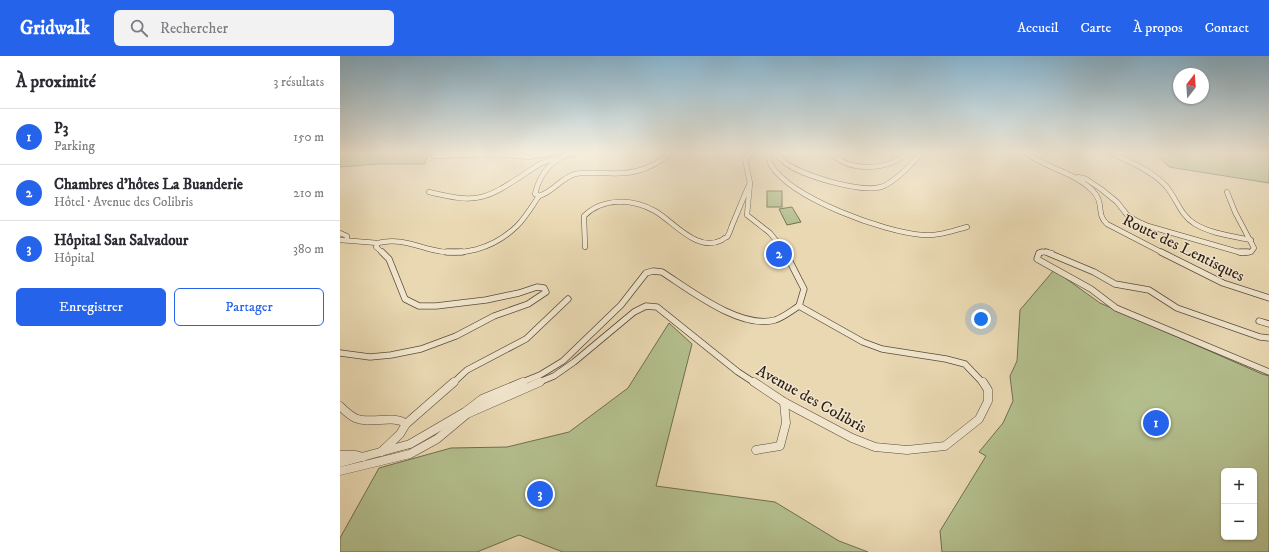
<!DOCTYPE html>
<html lang="fr">
<meta charset="utf-8">
<style>
body{margin:0;font-family:"IM FELL DW Pica",serif;background:#f2f2f3;color:#2b2b33}
.controls{position:absolute;right:12px;bottom:12px;display:grid;overflow:hidden;border-radius:6px;box-shadow:0 1px 3px #0004}
.controls button{width:36px;height:36px;display:grid;place-items:center;padding:0;border:0;border-bottom:1px solid #e1e1e2;background:#fff;color:#2b2b33;font:20px sans-serif}
.compass{position:absolute;left:833px;top:12px;width:36px;height:36px;border-radius:50%;background:#fff;box-shadow:0 1px 3px #0004;rotate:17deg}
.you{position:absolute;left:641px;top:263px;width:14px;height:14px;margin:-10px;border:3px solid #fff;border-radius:50%;background:#1a73e8;box-shadow:0 0 0 6px #1a73e833}
.badge{display:grid;place-items:center;width:26px;height:26px;border-radius:50%;background:#2563eb;color:#fff;font-size:13px;font-weight:700}
.pin{position:absolute;translate:-50% -50%;border:2px solid #fff;box-shadow:0 1px 4px #0006}
.list{margin:0;padding:0;list-style:none}
h2{display:flex;justify-content:space-between;align-items:center;height:52px;margin:0;padding:0 16px;font-size:17px}
h2 small{font-size:13px;font-weight:400;color:#7c7c81}
.list li{display:grid;grid-template-columns:26px 1fr auto;gap:12px;align-items:center;box-sizing:border-box;height:56px;padding:0 16px;border-top:1px solid #e1e1e2}
.list b{display:block;font-size:15px;white-space:nowrap}
.list p{margin:0;font-size:13px;white-space:nowrap;color:#7c7c81}
.list em{font-size:13px;font-style:normal;color:#7c7c81}
.actions{display:flex;gap:8px;padding:12px 16px}
.actions a{flex:1;padding:9px 0;border:1px solid #2563eb;border-radius:6px;text-align:center;font-size:14px;color:#2563eb}
.actions .main{background:#2563eb;color:#fff}
.icon{flex:none;width:22px;height:22px;fill:none;stroke:currentColor;stroke-width:2;stroke-linecap:round;stroke-linejoin:round}
.map{position:relative;flex:none;width:929px;height:496px;overflow:hidden}
header{display:flex;align-items:center;gap:24px;box-sizing:border-box;height:56px;padding:0 20px;background:#2563eb;color:#fff}
header strong{font-size:19px}
nav{display:flex;gap:22px;margin-inline-start:auto;font-size:14px}
.search{width:280px;height:36px;background:#f2f2f3;display:flex;align-items:center;gap:10px;box-sizing:border-box;padding:0 14px;border-radius:6px;color:#7c7c81;font-size:15px}
main{display:flex}
aside{flex:1;background:#fff}
.map>svg:first-child{display:block}
.green{fill:#b4bf8e;stroke:#706e52;fill-rule:evenodd}
.lines{fill:none;stroke-linecap:round;stroke-linejoin:round}
.street-far2-casing{stroke:#5a4c3c;stroke-width:5.5}
.street-far1-casing{stroke:#5a4c3c;stroke-width:7}
.street-casing{stroke:#5a4c3c;stroke-width:9}
.street-far2{stroke:#f1e6cd;stroke-width:4.5}
.street-far1{stroke:#f1e6cd;stroke-width:5.5}
.street{stroke:#f1e6cd;stroke-width:8}
.labels{text-anchor:middle;stroke-width:3;stroke-linejoin:round;paint-order:stroke}
.street-label{font-size:16px;fill:#2b1d15;stroke:#f1e6cd}
</style>
<header>
<strong>Gridwalk</strong>
<div class="search"><svg class="icon" aria-label="search" viewBox="0 0 24 24"><circle cx="10" cy="10" r="6"/><path d="M15 15l6 6"/></svg>Rechercher</div>
<nav><a>Accueil</a><a>Carte</a><a>À propos</a><a>Contact</a></nav>
</header>
<main>
<aside>
<h2>À proximité<small>3 résultats</small></h2>
<ul class="list">
<li><span class="badge">1</span><div><b>P3</b><p>Parking</p></div><em>150 m</em></li>
<li><span class="badge">2</span><div><b>Chambres d'hôtes La Buanderie</b><p>Hôtel · Avenue des Colibris</p></div><em>210 m</em></li>
<li><span class="badge">3</span><div><b>Hôpital San Salvadour</b><p>Hôpital</p></div><em>380 m</em></li>
</ul>
<div class="actions"><a class="main">Enregistrer</a><a>Partager</a></div>
</aside>
<div class="map">
<svg width="929" height="496" viewBox="0 0 929 496">
<rect width="100%" height="100%" fill="#e9d8b2"/>
<filter id="stains"><feTurbulence type="fractalNoise" baseFrequency=".005" numOctaves="4"/><feColorMatrix values="0 0 0 0 .2 0 0 0 0 .09 0 0 0 0 .02 0 0 0 .5 -.17"/></filter>
<radialGradient id="worn" r=".72"><stop offset=".6" stop-color="#630" stop-opacity="0"/><stop offset="1" stop-color="#630" stop-opacity=".3"/></radialGradient>
<g class="green">
<path d="M0,97H90L85,105V108H37L0,111Z"/>
<path d="M815,97H929V127L829,111Z"/>
<rect x="427" y="135" width="15" height="16"/>
<path d="M452,151L461,166L447,169L439,153Z"/>
<path d="M714,214L760,247L922,318L929,320V496H602L600,475L646,400L639,396L663,367L673,345L670,320L677,305L680,254ZM884,415H914V481H884Z"/>
<path d="M329,267L352,288L316,430L435,446L499,485L528,496H223L179,479L137,496H0V482L39,412L111,392L167,391L229,376L288,332Z"/>
</g>
<g class="lines">
<defs>
<g id="street-far2">
<path d="M411,97L405,103L410,127L407,159L430,177L446,197"/>
<path d="M428,97C429,101 429,105 431,109C452,143 544,176 583,179C599,180 611,175 627,171"/>
<path d="M436,97C438,99 439,102 442,104C457,119 521,137 541,131C554,127 573,107 581,97"/>
<path d="M491,97C510,117 548,114 568,97"/>
<path d="M686,97C706,112 733,116 751,133C766,147 755,157 767,168L823,197"/>
<path d="M771,97C790,106 811,114 826,130C837,143 840,159 855,168C872,178 892,180 911,184"/>
<path d="M94,100L151,98L189,101L213,97"/>
<path d="M738,121L746,123L761,133L777,146L788,160L797,165L808,170L902,197L911,196L914,192L895,156L887,136"/>
<path d="M89,136C138,148 145,144 186,117C195,111 204,104 216,103"/>
<path d="M199,140C213,136 221,122 235,118C244,116 254,117 263,117C291,119 308,115 331,97"/>
<path d="M199,140L195,138C200,116 214,100 236,97"/>
<path d="M0,177L7,180V184"/>
<path d="M0,184L38,187"/>
<path d="M245,191L244,160C263,141 293,143 315,155C334,166 357,197 382,184C382,183 387,181 387,181C390,177 391,171 393,167C399,153 404,140 410,127"/>
<path d="M43,197L36,191L38,187C56,182 71,188 89,193C121,202 153,193 177,170C186,161 192,150 199,140"/>
<path d="M699,197L704,196L712,197"/>
</g>
<g id="street-far1">
<path d="M107,196H122"/>
<path d="M445,196L464,233L459,250"/>
<path d="M702,196L699,197L697,203L751,233L776,252L929,316"/>
<path d="M706,196L754,216L775,228L809,234L837,252L920,281L929,282"/>
<path d="M821,196L883,227L929,242"/>
<path d="M900,196H908"/>
<path d="M459,250L523,286L542,293L606,303L625,308L643,327"/>
<path d="M919,265L929,268"/>
<path d="M0,297L30,301L51,299L81,293L116,280L154,260L188,248L206,236L204,232L197,231L179,237L146,244L96,250H79L65,243L49,203L42,196"/>
<path d="M113,327L127,314L186,283L228,243"/>
<path d="M180,327L200,319L223,305L281,249L306,217L313,215L322,216C350,234 401,274 435,264C444,261 451,255 459,250"/>
<path d="M197,327L214,320L234,306L294,256L306,250L317,251L398,316L415,327"/>
</g>
<g id="street">
<path d="M414,326L444,346L512,382L535,391L567,394L605,390L639,363L648,345V334L643,326"/>
<path d="M0,350C5,355 9,359 15,362C30,369 55,358 66,368"/>
<path d="M416,394L440,390L446,367L444,346"/>
<path d="M41,396L60,378L66,368L114,326"/>
<path d="M0,399H16L23,401"/>
<path d="M0,407L70,388L125,356L142,343L183,326"/>
<path d="M0,415L70,398L97,383L127,358L200,326"/>
</g>
</defs>
<use href="#street-far2" class="street-far2-casing"/>
<use href="#street-far1" class="street-far1-casing"/>
<use href="#street" class="street-casing"/>
<use href="#street-far2" class="street-far2"/>
<use href="#street-far1" class="street-far1"/>
<use href="#street" class="street"/>
</g>
<linearGradient id="sky" x2="0" y2="1"><stop stop-color="#87b6d2"/><stop offset="0.58" stop-color="#f5eddc"/><stop offset="1" stop-color="#f5eddc" stop-opacity="0"/></linearGradient>
<rect width="929" height="167" fill="url(#sky)"/>
<g class="labels">
<g class="street-label">
<text transform="translate(844 191) rotate(26)" y="6">Route des Lentisques</text>
<text transform="translate(472 342) rotate(29)" y="6">Avenue des Colibris</text>
</g>
</g>
<rect width="100%" height="100%" filter="url(#stains)"/>
<rect width="100%" height="100%" fill="url(#worn)"/>
</svg>
<div class="controls">
<button>+</button>
<button>−</button>
</div>
<svg class="compass" viewBox="-18 -18 36 36"><path d="M0-13l5 13h-10z" fill="#e53935"/><path d="M0 13l5-13h-10z" fill="#7c7c81"/></svg>
<div class="you"></div>
<div class="pin badge" style="left:816px;top:367px">1</div>
<div class="pin badge" style="left:439px;top:198px">2</div>
<div class="pin badge" style="left:200px;top:438px">3</div>
</div>
</main>
